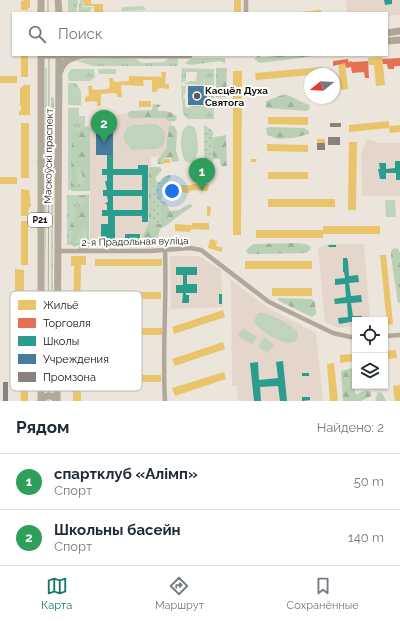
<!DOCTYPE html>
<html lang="ru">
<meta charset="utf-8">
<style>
body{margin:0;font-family:Raleway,sans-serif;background:#f2f2f3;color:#1f2937}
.controls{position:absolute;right:12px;bottom:12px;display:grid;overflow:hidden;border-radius:0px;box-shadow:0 1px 3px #0004}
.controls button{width:36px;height:36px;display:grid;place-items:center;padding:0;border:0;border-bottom:1px solid #e0e1e3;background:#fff;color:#1f2937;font:20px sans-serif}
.compass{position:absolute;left:304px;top:68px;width:36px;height:36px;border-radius:50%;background:#fff;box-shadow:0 1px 3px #0004;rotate:252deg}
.you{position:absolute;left:172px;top:191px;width:14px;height:14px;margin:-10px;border:3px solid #fff;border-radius:50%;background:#1a73e8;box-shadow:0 0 0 6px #1a73e833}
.badge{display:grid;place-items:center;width:26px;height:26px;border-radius:50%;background:#0f766e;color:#fff;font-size:13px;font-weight:700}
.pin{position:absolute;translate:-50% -33px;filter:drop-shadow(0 1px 2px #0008)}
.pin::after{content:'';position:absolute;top:21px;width:14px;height:12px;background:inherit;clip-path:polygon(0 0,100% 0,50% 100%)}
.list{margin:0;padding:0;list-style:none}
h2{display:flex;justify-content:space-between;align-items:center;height:52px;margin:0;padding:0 16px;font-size:17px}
h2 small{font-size:13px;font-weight:400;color:#747a83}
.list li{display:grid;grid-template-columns:26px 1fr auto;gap:12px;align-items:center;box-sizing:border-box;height:56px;padding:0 16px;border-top:1px solid #e0e1e3}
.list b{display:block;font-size:15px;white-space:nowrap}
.list p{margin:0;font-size:13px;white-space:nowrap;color:#747a83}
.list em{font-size:13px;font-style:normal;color:#747a83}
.icon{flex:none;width:22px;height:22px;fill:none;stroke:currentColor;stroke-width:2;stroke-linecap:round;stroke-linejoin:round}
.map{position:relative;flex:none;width:400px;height:401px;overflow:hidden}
.search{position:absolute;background:#fff;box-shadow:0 1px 3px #0004;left:12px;right:12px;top:12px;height:44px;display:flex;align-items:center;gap:10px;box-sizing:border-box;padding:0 14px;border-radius:0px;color:#747a83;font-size:15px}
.sheet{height:164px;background:#fff}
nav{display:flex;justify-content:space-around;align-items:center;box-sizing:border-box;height:56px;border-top:1px solid #e0e1e3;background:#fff;font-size:11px;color:#747a83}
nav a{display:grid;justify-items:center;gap:2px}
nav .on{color:#0f766e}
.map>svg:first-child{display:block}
.education{fill:#e5d6cc}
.grass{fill:url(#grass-tufts)}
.forest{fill:url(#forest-firs);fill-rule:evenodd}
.park{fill:url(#park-dots)}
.garden{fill:#bfd4ba}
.homes{fill:#e9c46a}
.shops{fill:#e76f51}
.schools{fill:#2a9d8f;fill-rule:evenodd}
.public{fill:#457b9d}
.industry{fill:#8a817c}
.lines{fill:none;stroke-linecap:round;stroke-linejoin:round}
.street{stroke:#b1a79b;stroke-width:4.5}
.secondary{stroke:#b0a597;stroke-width:7}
.primary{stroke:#b3a99b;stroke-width:7}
.tram{stroke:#b0a9a0;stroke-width:1}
.poi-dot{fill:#615c55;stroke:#fff;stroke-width:1.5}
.labels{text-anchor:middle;stroke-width:4;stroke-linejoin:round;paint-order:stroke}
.shield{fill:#fff;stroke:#5c5955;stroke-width:1}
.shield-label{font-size:9px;font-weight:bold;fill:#16120c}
.poi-label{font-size:10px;font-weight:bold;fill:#16120c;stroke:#fff;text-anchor:start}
.street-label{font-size:10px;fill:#16120c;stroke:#fff}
.key{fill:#fff;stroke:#b9b8b6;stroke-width:1}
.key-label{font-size:11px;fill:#16120c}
</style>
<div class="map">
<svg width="400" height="401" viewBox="0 0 400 401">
<defs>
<pattern id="grass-tufts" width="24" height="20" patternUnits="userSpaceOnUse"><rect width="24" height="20" fill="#bfd4ba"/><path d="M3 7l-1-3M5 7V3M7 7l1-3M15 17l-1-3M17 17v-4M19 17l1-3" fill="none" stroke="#a3b59f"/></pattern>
<pattern id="forest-firs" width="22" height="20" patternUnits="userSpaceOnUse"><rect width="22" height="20" fill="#b9d0b4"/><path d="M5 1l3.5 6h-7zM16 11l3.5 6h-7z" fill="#9eb29a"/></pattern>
<pattern id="park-dots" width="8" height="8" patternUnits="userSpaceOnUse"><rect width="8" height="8" fill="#bfd4ba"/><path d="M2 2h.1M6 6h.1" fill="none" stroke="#a3b59f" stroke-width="1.8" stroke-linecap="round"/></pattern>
</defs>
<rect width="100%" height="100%" fill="#ece5dc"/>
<g class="education">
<path d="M346,0H400V15L387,16V13H347Z"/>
<path d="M132,112L172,113V155L151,157V245L90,246V120Z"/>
<path d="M367,139L380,143H400V196H362L361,154Z"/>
<path d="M328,244H364L370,320H355V326L339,328L325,322L318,248Z"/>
<path d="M170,256H199L221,270L223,307L171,309Z"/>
<path d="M231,280L268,308L316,333L323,401H238L237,386H232Z"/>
</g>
<g class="grass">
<path d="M68,0H78L76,13H68Z"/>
<path d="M80,0H83V7H93L88,13H78Z"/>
<path d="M143,6L146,9L144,10L122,11L121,9L123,7Z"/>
<path d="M114,58L136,59L142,63L164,62L169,58H178V66H93L74,60Z"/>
<path d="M45,68H47V164L45,162Z"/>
<path d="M182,68L214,69V119H188L183,114L181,86H186L185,94H183V98H185V107L189,108L191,106H208L209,85L183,84L190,81H196L197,72H186V81L181,83Z"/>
<path d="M71,69H94L95,77L90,81H69L68,74Z"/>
<path d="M98,69H116V74H99Z"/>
<path d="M68,83H76L81,91V105H68Z"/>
<path d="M51,97H54V162L51,165Z"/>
<path d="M68,108H79V116H85V190H68Z"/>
<path d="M47,170L45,306V173Z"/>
<path d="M51,170L53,173V306H51Z"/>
<rect x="67" y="195" width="18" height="50"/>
</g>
<g class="forest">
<path d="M278,55H322L260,63L254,59L258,56L263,58Z"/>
<path d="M191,58H225V63L220,61L190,65L185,63Z"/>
<path d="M216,68H227L226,97H216Z"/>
<path d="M285,94L309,105L310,108L307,111L266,108V101Z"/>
<path d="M153,104L161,105L157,109L159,111C165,111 174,111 177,118L175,121H169L164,118H132L129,117L128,113L130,111L152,110Z"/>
<path d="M88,126L90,129V191H71L72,130L79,131ZM79,166L84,179L82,188L78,187C76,180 78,175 76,168Z"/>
<path d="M169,126H174L177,131L176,150L179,161L172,162L171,158H163L162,161L164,164H158L157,160L166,149Z"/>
<path d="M270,127L304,128L309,131V134L293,138L278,139L267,135L266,128Z"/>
<path d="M226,135L227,166H221L220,159H209L210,138Z"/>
<path d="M151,167H160L162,170L156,177V181L160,183L164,177L169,175L171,177L164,187L158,188V194H164L163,197H159L160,202L165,201L170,211L179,210L189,204L192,205V207C180,213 172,223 160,229L157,240L143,243V235L149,222V169Z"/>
<path d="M89,194V247L88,249H78L79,246L86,242L85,229H82L76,240L77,246L74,247L71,242L73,233L70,226L76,215L75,209L77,206L82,207L86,201L82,198L79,199L78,196Z"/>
<path d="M293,243L306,244L311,247L310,250L306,253L248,254L246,250L253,244Z"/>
<path d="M394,248L398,249L400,253V303H398L391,256V251Z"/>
<path d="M278,298L312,299L315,302L316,314L312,317L281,302L278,300Z"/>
<path d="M355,367V393L357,394L366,390L371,392V396L361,401H343L341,371Z"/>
<path d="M378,392L382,393L386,401H375Z"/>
</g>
<g class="park">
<path d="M204,125L213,131V170L204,160Z"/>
<path d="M152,183L162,184L161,224H151Z"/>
</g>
<g class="garden">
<path d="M157,124L165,132V140L163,146L157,149L132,150L124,141V134L127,127L133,125Z"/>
<path d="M189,125L194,127C199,134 202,171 185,161C180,153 178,128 189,125Z"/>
<path d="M193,168L208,169L207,177H194L192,174Z"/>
<path d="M385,200H395L396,217H386Z"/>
<path d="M258,313C266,311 295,326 298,333C299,357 256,330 254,321Z"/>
<path d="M243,328L257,337L252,344L238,336Z"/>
<path d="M264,338L274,344L268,353L258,347Z"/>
</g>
<g class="homes">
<path d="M25,0H30V8H28V10H21V1Z"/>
<path d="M83,0H91V4H103V13H94V6H84Z"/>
<rect x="234" y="0" width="7" height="13"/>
<path d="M321,10V13H301V12Z"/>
<rect x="21" y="55" width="7" height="22"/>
<path d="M382,57L385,85L376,86L374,65H368V58Z"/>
<path d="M338,63H345L348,89L341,90Z"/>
<path d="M322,67L323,74L256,80L255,73Z"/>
<path d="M233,71H242L241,235H233Z"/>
<path d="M161,72H166L165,84H169V89L160,88L157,89V92H152V80H143L144,86L121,85L122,97H117V94L114,93L101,94V106H97V102L93,101L85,102V98L89,95L88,86H92V89L96,90L108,89L110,86L109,78H113V81L116,82L129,81V76L162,77Z"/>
<rect x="0" y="76" width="17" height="7"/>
<path d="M24,85H30V115H19V111H21V106H20V89Z"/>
<rect x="139" y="101" width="12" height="6"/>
<path d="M268,117H308V125L268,124Z"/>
<path d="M389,121V126L400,125V132L390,133L389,128L349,132V125Z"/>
<rect x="21" y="123" width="8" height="55"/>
<rect x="317" y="139" width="8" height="4"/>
<path d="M349,142H357L356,210H348Z"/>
<path d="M267,144L308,145V152L267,151Z"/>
<rect x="163" y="159" width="7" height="4"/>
<path d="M251,159H257L256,162H251Z"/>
<rect x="268" y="172" width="40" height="7"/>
<rect x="0" y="177" width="17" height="7"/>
<path d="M192,184H209L208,191L195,190L190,191L189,193L175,192V185H192Z"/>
<path d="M21,189L29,190L31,207H29L28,216H21Z"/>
<rect x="268" y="199" width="67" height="8"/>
<path d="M207,206L211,207L210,216H207Z"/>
<rect x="21" y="221" width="7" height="44"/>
<path d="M192,223H209V230L195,229L190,230V232L175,231V224L192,225Z"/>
<path d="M323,226H380V234H323V238H256V230H323Z"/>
<path d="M210,239L217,241L216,246L223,248L221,252L208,248Z"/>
<path d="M380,255H386L393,324L387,325Z"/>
<path d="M71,256H86V265H81L80,333H73L74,266H71Z"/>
<rect x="95" y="259" width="67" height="7"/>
<rect x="245" y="261" width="67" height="8"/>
<path d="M15,269L24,270V324H15Z"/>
<rect x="272" y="288" width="40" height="8"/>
<rect x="108" y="292" width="53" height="7"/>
<path d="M223,310L225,317L174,334L172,327Z"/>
<rect x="108" y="328" width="54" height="7"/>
<rect x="73" y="342" width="8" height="59"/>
<path d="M223,342L225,349L175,366L172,359Z"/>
<path d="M396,350L397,358L385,359V351Z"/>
<path d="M355,354V361L340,363V355Z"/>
<path d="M334,363L338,401H330L327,364Z"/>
<path d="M224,372L226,379L175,396L172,388Z"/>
<rect x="107" y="375" width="54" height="7"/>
<path d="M28,382V401H21L20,383Z"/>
<path d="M400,385V401H395L393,386Z"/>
</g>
<g class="shops">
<path d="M400,58V66H394V69H388L387,64H383L382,59Z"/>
<path d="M348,59L349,63L350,61L353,62L368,61L369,78H365L364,72L352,73L351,67L346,68L345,63L333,66V61Z"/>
</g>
<g class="schools">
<path d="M384,0H392V4L385,5Z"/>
<path d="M107,155H113V169H138V165H148V222H142V216H115V240H101V224H108V216H102V210H107V205L105,203L108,202L107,196H103V190H107L105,181H107V175H102V169H107ZM113,175H142V190H113ZM113,196H142V210H113Z"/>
<path d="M395,161H400V180H396V173H386V179H380L378,169H380L379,163H386V169L395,168Z"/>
<rect x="125" y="234" width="15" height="7"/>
<path d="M328,245H336V247H329Z"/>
<path d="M343,258H347L348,261L349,276L358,275L359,282L349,283L351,296L361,295L362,302L351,303L353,316H362V320L339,324L338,318L348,317L347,303L335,304L334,299L346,297L345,284L335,285V279L345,278L344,272H343Z"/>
<path d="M176,267H197V275H187V284H197V293H186V295H189V303H182L183,293H176V285H183V275H176Z"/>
<rect x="219" y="294" width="3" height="10"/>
<path d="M283,361L287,401H280L278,386L260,387L261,401H254L250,363L258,362L259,380L278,378L276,362Z"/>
<rect x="302" y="373" width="7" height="3"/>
<path d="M302,397H310V400L302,401Z"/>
</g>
<g class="public">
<rect x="188" y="86" width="19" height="19"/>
<rect x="96" y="131" width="17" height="24"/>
</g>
<g class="industry">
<rect x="330" y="123" width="11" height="4"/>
<rect x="328" y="137" width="12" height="8"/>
<rect x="317" y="143" width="8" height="7"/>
<rect x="3" y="382" width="5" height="19"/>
</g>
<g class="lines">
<g class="street">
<path d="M246,0V13"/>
<path d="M165,249C167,300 162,350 165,401"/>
<path d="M57,251H150L190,248L201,250L269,302L333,333L355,338"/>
<path d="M385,336L400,335"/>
</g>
<g class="secondary">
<path d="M387,33L400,31"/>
<path d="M387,41L400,40"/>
<path d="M45,55H189"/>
</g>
<g class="primary">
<path d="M41,0V13"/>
<path d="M58,0L59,13"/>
<path d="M41,55V401"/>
<path d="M60,71C63,60 71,58 81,55"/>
<path d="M41,161L49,166L55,164L58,161"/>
<path d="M41,384L49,389L57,384"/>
<path d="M41,401C45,394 53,394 57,401"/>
<path d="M57,401L59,55"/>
</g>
<g class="tram">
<path d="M48,0V13"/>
<path d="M48,401L49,55"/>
</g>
</g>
<circle class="poi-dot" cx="197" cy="96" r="4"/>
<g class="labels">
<rect class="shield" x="28" y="213" width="24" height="14" rx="3"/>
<g class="shield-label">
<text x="40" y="223">Р21</text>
</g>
<g class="poi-label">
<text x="205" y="94">Касцёл Духа<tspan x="205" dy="12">Святога</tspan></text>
</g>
<g class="street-label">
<text transform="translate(48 156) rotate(-89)" y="4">Маскоўскі праспект</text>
<text transform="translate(135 241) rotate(-1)" y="4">2-я Прадольная вуліца</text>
</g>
</g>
<rect x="10" y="291" width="132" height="100" rx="6" class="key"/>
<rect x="18" y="300" width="18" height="10" fill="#e9c46a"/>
<rect x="18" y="318" width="18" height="10" fill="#e76f51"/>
<rect x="18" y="336" width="18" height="10" fill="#2a9d8f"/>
<rect x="18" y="354" width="18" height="10" fill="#457b9d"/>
<rect x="18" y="372" width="18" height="10" fill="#8a817c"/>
<g class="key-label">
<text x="43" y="309">Жильё</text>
<text x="43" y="327">Торговля</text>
<text x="43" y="345">Школы</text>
<text x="43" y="363">Учреждения</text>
<text x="43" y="381">Промзона</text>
</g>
</svg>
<div class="controls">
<button><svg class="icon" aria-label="locate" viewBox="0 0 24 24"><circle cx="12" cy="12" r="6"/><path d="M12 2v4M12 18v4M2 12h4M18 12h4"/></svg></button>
<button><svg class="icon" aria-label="layers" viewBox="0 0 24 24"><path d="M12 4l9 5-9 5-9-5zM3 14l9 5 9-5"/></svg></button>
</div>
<svg class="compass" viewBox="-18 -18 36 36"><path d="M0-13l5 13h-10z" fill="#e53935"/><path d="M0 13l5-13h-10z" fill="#747a83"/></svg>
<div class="you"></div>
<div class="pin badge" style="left:202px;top:191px;background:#2e9e5b">1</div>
<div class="pin badge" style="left:104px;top:143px;background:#2e9e5b">2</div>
<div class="search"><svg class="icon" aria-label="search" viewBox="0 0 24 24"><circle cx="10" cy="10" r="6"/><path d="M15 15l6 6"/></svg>Поиск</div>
</div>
<section class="sheet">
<h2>Рядом<small>Найдено: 2</small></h2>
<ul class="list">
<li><span class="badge" style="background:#2e9e5b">1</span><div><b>спартклуб «Алімп»</b><p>Спорт</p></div><em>50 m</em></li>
<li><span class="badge" style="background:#2e9e5b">2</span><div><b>Школьны басейн</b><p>Спорт</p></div><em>140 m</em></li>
</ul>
</section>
<nav>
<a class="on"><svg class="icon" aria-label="map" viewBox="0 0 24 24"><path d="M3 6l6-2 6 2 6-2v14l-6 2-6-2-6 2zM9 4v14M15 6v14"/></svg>Карта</a>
<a><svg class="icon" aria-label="directions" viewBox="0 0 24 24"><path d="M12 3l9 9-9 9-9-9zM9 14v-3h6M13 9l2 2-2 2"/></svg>Маршрут</a>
<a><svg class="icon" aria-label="saved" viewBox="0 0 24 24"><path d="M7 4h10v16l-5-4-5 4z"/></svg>Сохранённые</a>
</nav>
